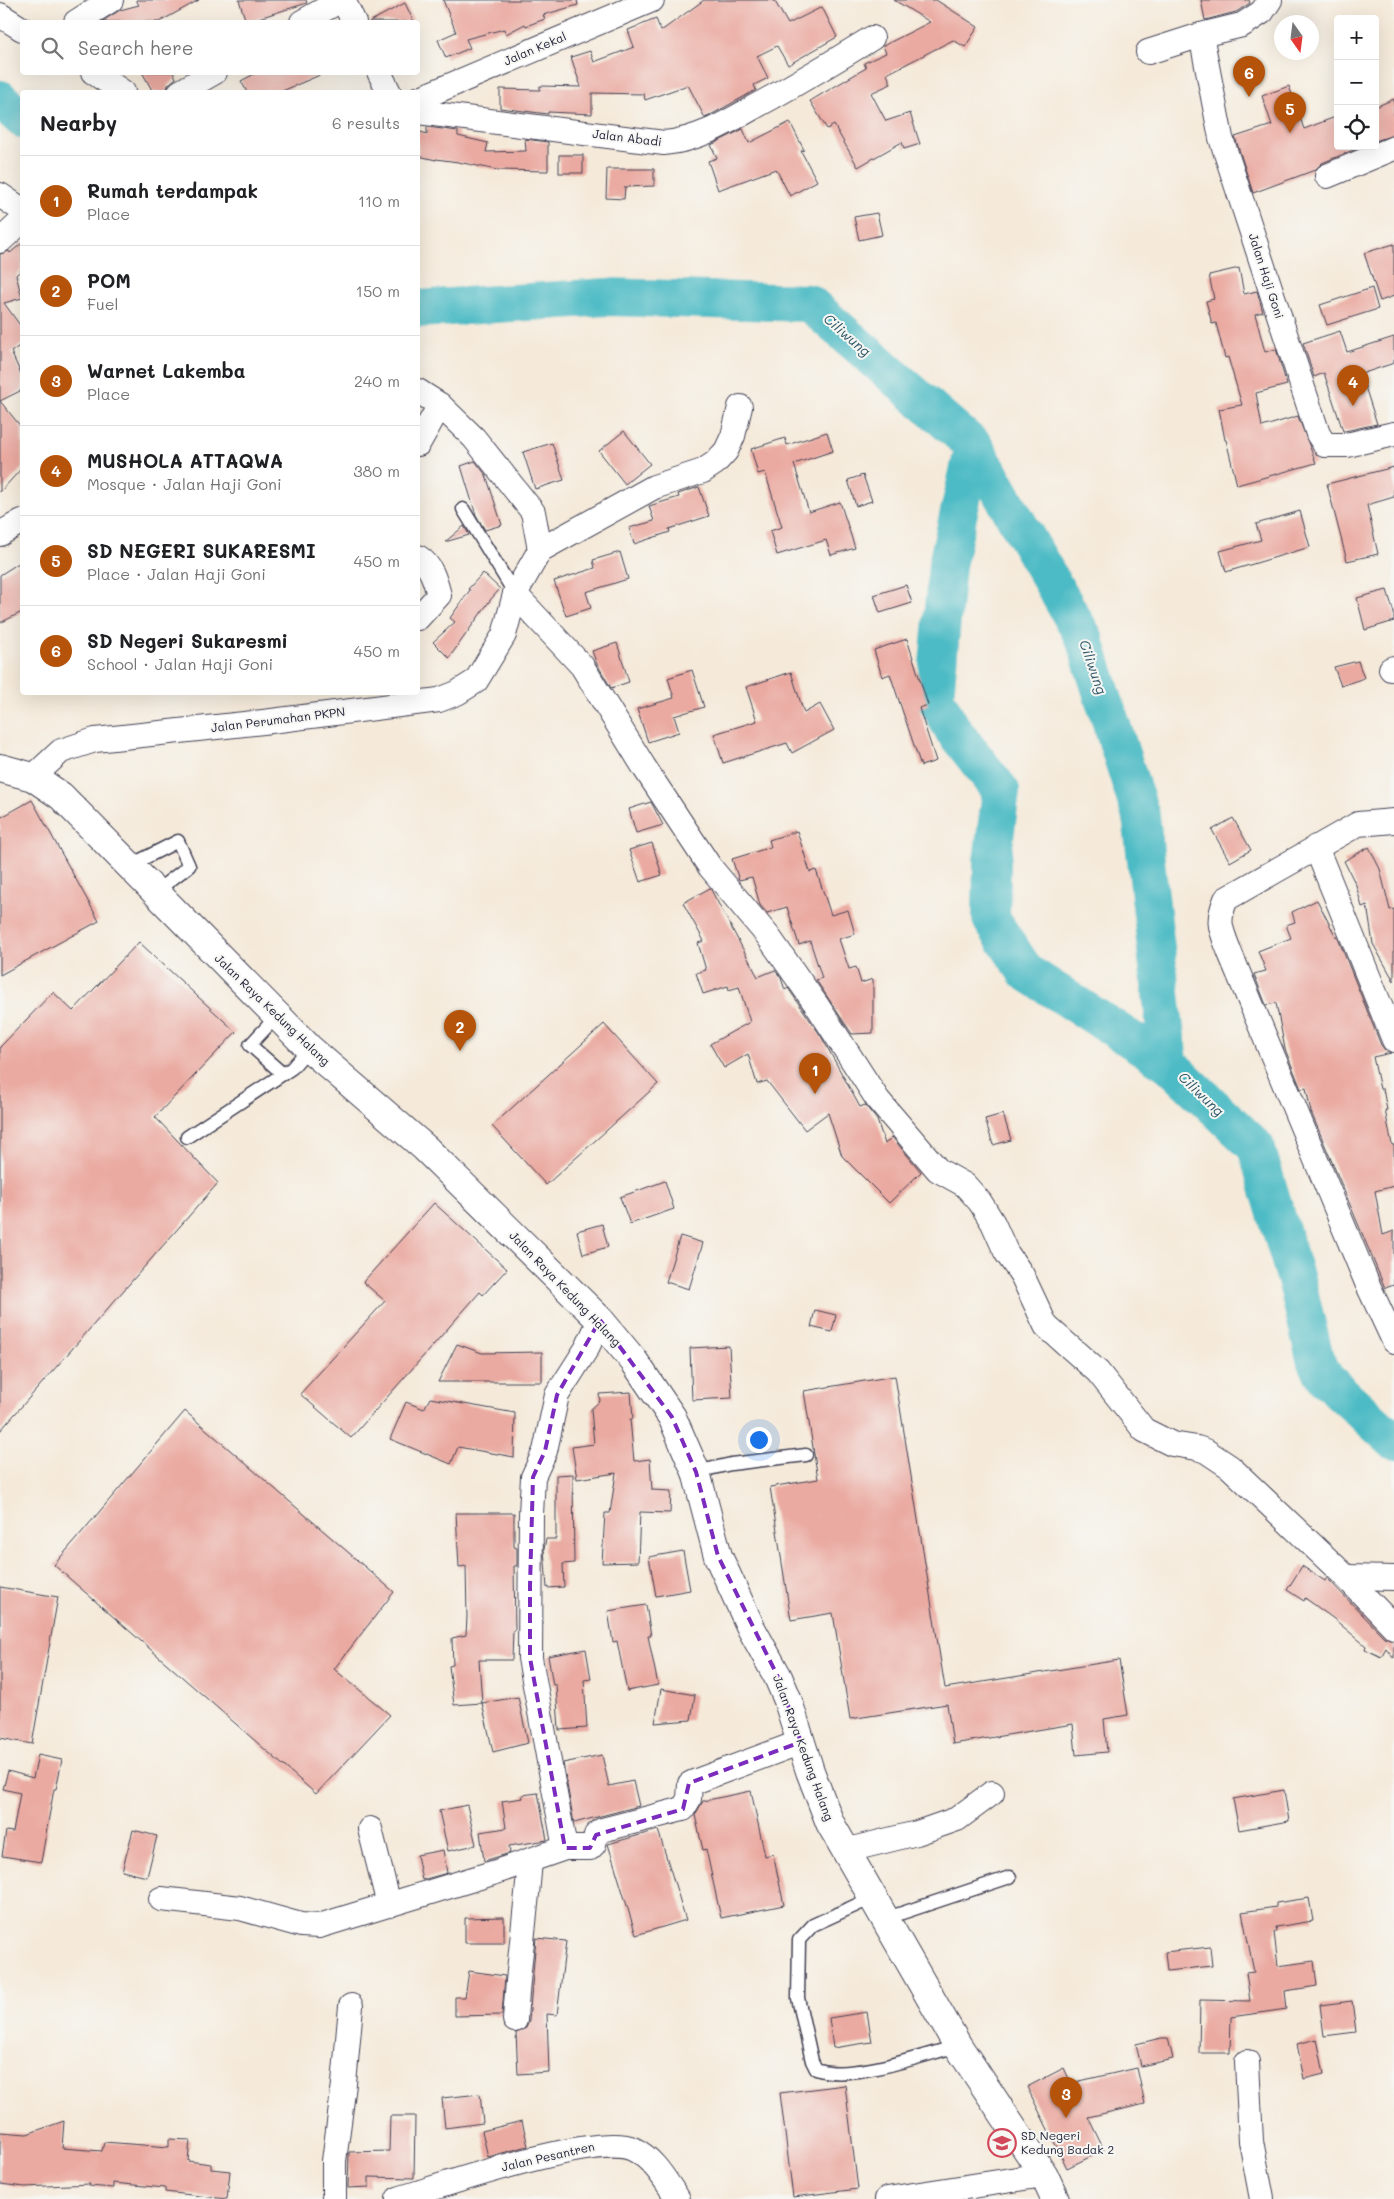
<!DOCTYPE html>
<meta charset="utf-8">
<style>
body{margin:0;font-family:Mali,sans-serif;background:#f6f6f6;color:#202124}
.controls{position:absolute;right:15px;top:15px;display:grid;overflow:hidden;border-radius:5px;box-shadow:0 5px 20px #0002}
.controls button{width:45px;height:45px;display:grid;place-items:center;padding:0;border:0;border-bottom:1px solid #e0e0e0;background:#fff;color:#202124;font:25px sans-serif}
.compass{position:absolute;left:1274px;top:15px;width:45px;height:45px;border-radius:50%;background:#fff;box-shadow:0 5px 20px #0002;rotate:166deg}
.you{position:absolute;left:758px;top:1439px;width:18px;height:18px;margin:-12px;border:4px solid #fff;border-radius:50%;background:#1a73e8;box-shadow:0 0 0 8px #1a73e833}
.badge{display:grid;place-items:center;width:32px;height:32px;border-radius:50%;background:#b45309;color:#fff;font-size:16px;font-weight:700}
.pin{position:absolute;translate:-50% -41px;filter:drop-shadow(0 1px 2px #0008)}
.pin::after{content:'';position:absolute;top:26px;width:18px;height:15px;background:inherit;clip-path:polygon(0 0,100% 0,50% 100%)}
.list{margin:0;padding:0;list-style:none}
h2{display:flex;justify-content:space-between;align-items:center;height:65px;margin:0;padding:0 20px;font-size:21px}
h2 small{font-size:16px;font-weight:400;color:#757577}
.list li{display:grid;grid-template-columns:32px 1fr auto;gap:15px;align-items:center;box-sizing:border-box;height:90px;padding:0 20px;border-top:1px solid #e0e0e0}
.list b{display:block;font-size:19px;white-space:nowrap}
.list p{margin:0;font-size:16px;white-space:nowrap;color:#757577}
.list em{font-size:16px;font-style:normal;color:#757577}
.icon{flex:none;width:28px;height:28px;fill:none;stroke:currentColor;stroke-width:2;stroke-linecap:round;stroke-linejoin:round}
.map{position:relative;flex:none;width:1394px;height:2199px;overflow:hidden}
.search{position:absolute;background:#fff;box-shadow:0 5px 20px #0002;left:20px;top:20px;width:400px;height:55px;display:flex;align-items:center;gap:12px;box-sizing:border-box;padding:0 18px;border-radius:5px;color:#757577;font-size:19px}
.panel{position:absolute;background:#fff;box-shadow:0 5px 20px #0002;left:20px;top:90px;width:400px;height:605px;border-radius:5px}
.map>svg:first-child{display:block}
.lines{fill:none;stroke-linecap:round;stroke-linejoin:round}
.river{stroke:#4dbbc5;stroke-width:38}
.building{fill:#eaaaa1}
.service-casing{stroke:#424053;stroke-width:15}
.minor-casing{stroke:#424053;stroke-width:26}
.secondary-casing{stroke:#424053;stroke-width:30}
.service{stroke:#fff;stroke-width:12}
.minor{stroke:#fff;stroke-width:24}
.secondary{stroke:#fff;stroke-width:28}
.marked{fill:none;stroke:#7b2cbf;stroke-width:4;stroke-dasharray:10 6;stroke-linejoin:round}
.labels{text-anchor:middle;stroke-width:4;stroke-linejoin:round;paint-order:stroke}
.street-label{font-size:12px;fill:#22223b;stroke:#f6f6f2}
.poi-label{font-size:12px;fill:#22223b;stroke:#f6f6f2;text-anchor:start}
.water-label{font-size:14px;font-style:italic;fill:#31586b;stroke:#f6f6f2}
</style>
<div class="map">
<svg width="1394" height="2199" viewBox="0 0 1394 2199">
<rect width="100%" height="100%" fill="#f6f6f2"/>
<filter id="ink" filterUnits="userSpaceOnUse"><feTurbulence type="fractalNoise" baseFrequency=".02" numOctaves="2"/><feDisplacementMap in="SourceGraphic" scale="10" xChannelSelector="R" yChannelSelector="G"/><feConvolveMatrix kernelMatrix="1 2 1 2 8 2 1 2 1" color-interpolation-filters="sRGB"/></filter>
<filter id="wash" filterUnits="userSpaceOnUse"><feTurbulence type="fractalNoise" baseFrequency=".0096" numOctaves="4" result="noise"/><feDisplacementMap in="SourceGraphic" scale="20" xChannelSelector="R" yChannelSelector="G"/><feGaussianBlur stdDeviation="1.12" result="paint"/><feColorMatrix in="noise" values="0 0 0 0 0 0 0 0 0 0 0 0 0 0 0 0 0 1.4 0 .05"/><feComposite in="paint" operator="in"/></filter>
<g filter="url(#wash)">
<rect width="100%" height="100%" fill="#f5eada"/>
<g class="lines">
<g class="river">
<path d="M0,99L22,119"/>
<path d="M418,309L607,297L809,303L974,446L1084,638L1141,816L1169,1064L1256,1147L1298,1287L1316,1362L1327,1380L1394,1441"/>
<path d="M974,446L947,565L935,697L953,730L1001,791L992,861L991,919L1026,972L1169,1064"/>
</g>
</g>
<g id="blocks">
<g class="building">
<path d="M136,0H199L159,22H101L120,10L139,5Z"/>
<path d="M239,0H306L307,3L246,22Z"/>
<path d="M443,0H577L578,5L543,15L545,19L526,26L525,24L506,34L504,29L466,39L470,48L446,58L438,40L456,32Z"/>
<path d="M704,0H774L788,24L822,7L837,37L788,65L777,46L757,56L768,78L754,85L756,90L705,118L688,85L645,100L644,94L592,93V114L548,112V114L500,108V89L540,90V86L581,87L571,57L590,51L594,62L634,47L628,30L656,19L661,31Z"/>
<path d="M894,0H936L978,27L965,47L953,40L887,74L891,84L871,93L886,121L910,113L920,144L904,149L902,142L858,167L834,125L827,129L810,101L866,68L864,63L886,53L883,46L930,22Z"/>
<path d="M1201,0H1249L1250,3L1236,12L1205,20Z"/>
<path d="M405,3L414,22H369Z"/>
<path d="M142,72H173L176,78L168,85L166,92H153Z"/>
<path d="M258,72H327L280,92H247L241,81Z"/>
<path d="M1289,86L1304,129L1338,116V146H1363L1322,163L1315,170L1253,193L1235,137L1272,125L1262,96Z"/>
<path d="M1394,99V135L1375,141V107Z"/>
<path d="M790,122L804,150L801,151L817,181L790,196L776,169L718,190L708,161L717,158L711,145L743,129L749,143Z"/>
<path d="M427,127L458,131V136L488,143L486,152L526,151L525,139L548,142V171L497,170L458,162L436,159V160L418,156V131L427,134Z"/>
<rect x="559" y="155" width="24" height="18"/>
<path d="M607,169H654V186L625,187L624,199L606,198Z"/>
<path d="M877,213L882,235L859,240L854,217Z"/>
<path d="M22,243V269L16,275L22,298L4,303L22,328V344L11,352L22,376V390L0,401V254L9,251L10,253Z"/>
<path d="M1394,244V296L1380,301L1364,253Z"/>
<path d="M1239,268L1244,294L1257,291L1263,312L1255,314L1265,352L1276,349L1287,385L1256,393L1262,427L1298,416L1316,463L1237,485L1226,440H1225L1219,409L1242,405L1228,357L1225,358L1216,323L1212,324L1206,301L1214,299L1209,275Z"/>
<path d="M1372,288L1378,309L1327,325L1320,305Z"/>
<path d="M1340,331L1347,352L1394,337V363L1361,374L1377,424L1345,431H1343L1324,373L1314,377L1303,343Z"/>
<path d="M0,401L22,428V468L0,492Z"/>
<path d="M624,431L650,464L625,484L599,451Z"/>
<path d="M827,432L833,451L794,464L809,512L840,502L855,548L831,555L826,540L777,555L770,531L782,527L765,472L758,474L751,449L785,438L787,445Z"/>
<path d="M552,443L564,480L535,489L523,452Z"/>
<path d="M475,461L486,475L502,525L485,530L476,515L461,466Z"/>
<path d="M1394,467V497L1367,505L1378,554L1347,561L1327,484Z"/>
<path d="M863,475L872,501L856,506L848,480Z"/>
<path d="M699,487L709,516L669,529L670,532L634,544L629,528L654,521L649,506L679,497L678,494Z"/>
<path d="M1300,511L1310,547L1226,572L1220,551L1261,540L1256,524Z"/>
<path d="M464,526L469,535L445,542Z"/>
<path d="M620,552L628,579L586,592L591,608L566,616L554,581L595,568L593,560Z"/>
<path d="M22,561V612L0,623V575Z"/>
<path d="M483,573L500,589L491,599L449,658L433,642L455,622L450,618L470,590L468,589Z"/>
<path d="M906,585L912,603L880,613L874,595Z"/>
<path d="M1387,590L1394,613V621L1365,630L1357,598Z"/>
<path d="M907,639L928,705L919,708L936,761L921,766L890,674L882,677L874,650Z"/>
<path d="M617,643L629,682L611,688L596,662L592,651Z"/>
<path d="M1358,661L1364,678L1341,686L1334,667Z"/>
<path d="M692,670L704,707L674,716L679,732L648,742L637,709L674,698L668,678Z"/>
<path d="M791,672L804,713L820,704L834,730L792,753L787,743L723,763L714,734L757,721L746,687Z"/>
<path d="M32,800L99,921L0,975V818Z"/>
<path d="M651,802L663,825L636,833L629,809Z"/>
<path d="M1233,818L1251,850L1230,862L1212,830Z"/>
<path d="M797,831L810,872L816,870L831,915L848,910L855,934L839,939L849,969L856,967L861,983L873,979V1033L852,1034L816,980L822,978L810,941L799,945L787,907L767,913L760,905L752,877L739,880L732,859L771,847L769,840Z"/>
<path d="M652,843L662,875L640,882L629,850Z"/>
<path d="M1369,847L1380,869L1390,910L1394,909V981L1373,944L1367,905L1362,907L1356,885L1344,861Z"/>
<path d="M710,888L758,977L775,970L781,978L785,990L788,988L821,1036L860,1107L865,1105L877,1120L885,1144L892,1137L921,1172L889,1203L842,1156L828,1113L805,1130L767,1081L757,1084L748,1054L724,1068L710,1044L750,1022L739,987L729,990L728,986L703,994L696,973L706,970L698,943L704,941L683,903Z"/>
<path d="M1317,900L1336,937L1337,936L1381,1045L1385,1050L1391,1053L1373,1057L1380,1089H1383L1387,1110H1385L1392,1145H1394V1186L1375,1191L1383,1235L1394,1231V1285L1385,1288L1311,1112L1306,1088L1301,1089L1285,1049L1276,1003L1266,1005L1254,974L1266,971L1258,951L1291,938L1286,925L1295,922L1292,912Z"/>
<path d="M139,942L236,1032L155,1117L218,1183L0,1431V1047L53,992L73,1011Z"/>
<path d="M604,1024L658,1084L546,1185L492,1126Z"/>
<path d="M1003,1114L1011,1140L993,1145L985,1119Z"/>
<path d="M665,1181L674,1209L630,1224L620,1197Z"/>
<path d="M434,1203L507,1269L483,1295L480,1292L351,1438L300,1394L385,1301L363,1282Z"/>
<path d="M602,1224L608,1247L583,1254L577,1231Z"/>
<path d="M680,1236L703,1243L689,1289L666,1282Z"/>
<path d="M815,1310L836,1315L832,1332L811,1327Z"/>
<path d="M457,1344L482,1353L542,1352V1382H438Z"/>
<path d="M729,1346L732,1398L692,1400L690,1348Z"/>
<path d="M895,1376L945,1688L1119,1660L1128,1715L1104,1719L1107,1752L1076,1755L1073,1724L953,1744L947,1704L850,1719L833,1613L791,1620L770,1487L818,1479L804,1391Z"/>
<path d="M631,1392L633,1419H630L634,1461L650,1459L652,1490L671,1491L670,1513L640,1512L638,1562L602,1563L605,1513H610L616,1473L577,1479L572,1447L594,1444L591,1409L600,1401L599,1394Z"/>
<path d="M430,1398L515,1413L514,1457L458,1447L451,1464L390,1439L406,1402L424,1409Z"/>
<path d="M185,1411L394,1592L334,1669L390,1715L316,1794L54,1565Z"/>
<path d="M573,1474L574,1563L563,1564L564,1587L547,1588L544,1549L546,1539H556V1475Z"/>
<path d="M456,1513H514V1547L517,1548V1566H514L515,1630H513L512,1660H479L482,1703L454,1705L449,1666L453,1665L452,1638L466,1635L467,1617L466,1566L459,1567Z"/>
<path d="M683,1551L690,1590L656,1596L649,1557Z"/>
<path d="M1302,1566L1325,1581L1327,1578L1384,1637L1394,1640V1658L1386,1648L1381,1657L1365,1649L1366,1646L1334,1619L1305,1598L1304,1601L1287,1590Z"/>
<path d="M0,1587L58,1597L32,1744L0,1738Z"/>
<path d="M646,1605L651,1636H648L658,1685L627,1691L617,1641L613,1642L608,1611Z"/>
<path d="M586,1649L591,1679L584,1680L587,1728L559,1730L556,1685H553L548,1656Z"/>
<path d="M661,1689L695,1695L691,1720L655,1723Z"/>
<path d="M518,1697L528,1743L493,1752L482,1703Z"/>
<path d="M38,1755L62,1760L56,1789H54L41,1862L2,1856L6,1831L13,1832L20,1793L3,1789L8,1771L33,1778Z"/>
<path d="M602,1755L609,1786L633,1781L639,1806L574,1823L563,1763Z"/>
<path d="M1284,1790L1289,1821L1239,1830L1233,1799Z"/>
<path d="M751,1791L765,1856L773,1854L784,1905L721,1918L706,1849L703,1850L695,1815L703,1801Z"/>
<path d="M538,1793L547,1840L509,1846L510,1853L484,1861L480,1832L506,1828L502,1801L523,1798L522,1795Z"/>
<path d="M467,1805L476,1845L448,1851L439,1811Z"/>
<path d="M133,1830L157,1836L147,1877L122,1871Z"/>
<path d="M658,1830L686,1920L636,1935L608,1844Z"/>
<path d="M443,1850L447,1873L422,1880L417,1855Z"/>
<path d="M1309,1898L1313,1921L1276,1927L1277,1932H1274L1278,1966L1314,1961L1317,1986L1285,1991L1287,2009L1231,2017L1230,2053H1199L1200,2000L1250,2001L1246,1973L1254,1972L1242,1912L1276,1907V1903Z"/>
<path d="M504,1917V1943H465V1918Z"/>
<path d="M536,1938L566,1941L557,2015L547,2014L549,2072L518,2074L516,2033L526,2028L529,2021Z"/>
<path d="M1210,1947L1212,1966L1167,1971L1165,1952Z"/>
<path d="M469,1971L505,1976L502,2015L455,2016V1997H465Z"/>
<path d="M1352,2001L1356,2032L1324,2036L1320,2005Z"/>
<path d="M867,2012L872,2042L833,2048L829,2018Z"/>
<path d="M1161,2038H1168L1173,2059L1141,2066L1136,2044Z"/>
<path d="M1317,2039L1324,2074L1304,2079L1297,2044Z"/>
<path d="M1064,2068L1071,2083L1137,2068L1145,2104L1088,2117L1104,2150L1067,2168L1027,2087Z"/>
<path d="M845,2085L858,2189L793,2197L780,2093Z"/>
<path d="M480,2094L483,2123L445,2128L442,2098Z"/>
<path d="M390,2116H415L414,2178L369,2177V2187L348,2188L349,2152L389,2151Z"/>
<path d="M64,2121L62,2148L102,2151L104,2142L169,2147V2139L190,2140L188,2161L211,2164V2169L230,2171L227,2199L165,2192V2188L113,2183V2188L89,2186L90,2184L25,2187L0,2184V2132L27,2134Z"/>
<path d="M522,2121L528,2146L488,2157L482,2131Z"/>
</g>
</g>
</g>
<g filter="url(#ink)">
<use href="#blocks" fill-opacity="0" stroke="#424053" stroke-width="1"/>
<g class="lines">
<defs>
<g id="service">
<path d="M463,509L515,594"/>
<path d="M129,866L178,841L189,866L155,892"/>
<path d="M277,1016L250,1045L283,1074"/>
<path d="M187,1137L292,1068L309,1048"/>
<path d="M696,1472L731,1464L806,1455"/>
<path d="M872,1898L813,1925L799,1940L798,1998L812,2061L816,2069C851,2082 922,2055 958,2046"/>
<path d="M884,1919L1010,1877"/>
</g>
<g id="minor">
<path d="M343,0L354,22"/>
<path d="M0,15L22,29"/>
<path d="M76,22L111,0"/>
<path d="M302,22L341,0"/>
<path d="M1201,35L1221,138L1318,434L1325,445H1347L1394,434"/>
<path d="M1148,52L1201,35L1242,25L1262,12L1270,0"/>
<path d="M93,72L123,92"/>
<path d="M379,72L389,92"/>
<path d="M180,92L215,72"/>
<path d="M418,99L652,0"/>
<path d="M418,112L664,143C698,140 726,123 756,106C795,85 833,62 872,38"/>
<path d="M1327,176L1394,148"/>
<path d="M0,195L22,210"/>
<path d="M0,241L22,221"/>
<path d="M418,444L440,405"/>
<path d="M0,534L22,521"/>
<path d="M540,550L654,487L703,471L715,463L726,451L733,436L740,407"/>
<path d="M418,557C431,565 435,580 439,595L418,618"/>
<path d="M515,594L582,666L644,767L710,867L768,936L818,1007L878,1100L938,1170L965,1185L980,1202L993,1223L1006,1252L1022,1275L1046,1326L1098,1372L1144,1430L1172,1444L1197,1448L1206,1451L1230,1467L1346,1577L1394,1627"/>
<path d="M1391,669L1394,668"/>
<path d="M33,777L61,751L95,740L263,722L439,700L457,693L476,681L504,635L515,594L540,550L533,512L474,438L440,405L418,391"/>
<path d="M1394,821L1358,824L1226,899C1216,923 1221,929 1230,953L1367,1283L1394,1341"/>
<path d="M1316,847L1394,1040"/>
<path d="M1346,1577L1394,1578"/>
<path d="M370,1829L389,1905"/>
<path d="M565,1848L530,1658L531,1514L533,1477L545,1451L557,1395L587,1348L600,1320"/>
<path d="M844,1851L917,1833L957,1819L992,1793"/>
<path d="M161,1899L240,1908L301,1925L319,1926L496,1872L565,1848H590L594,1844L596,1835L602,1830L683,1809L689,1799L690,1784L694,1782L801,1742"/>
<path d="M515,2020C518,1967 526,1914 530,1860"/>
<path d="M1247,2062L1251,2141L1262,2199"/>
<path d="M334,2199V2161L344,2084L351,2006"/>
<path d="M398,2199C441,2186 598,2132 633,2149C654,2159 665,2180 678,2199"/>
<path d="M887,2199L1044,2175"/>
</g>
<path id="secondary" d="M0,768L33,777L61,796L309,1048L425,1148L600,1320L634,1361L672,1417L696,1472L718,1556L751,1628L778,1677L787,1698L810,1771L830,1823L958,2046L1044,2175L1055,2199"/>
</defs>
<use href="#service" class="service-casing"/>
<use href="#minor" class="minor-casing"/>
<use href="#secondary" class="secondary-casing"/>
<use href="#service" class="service"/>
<use href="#minor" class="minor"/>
<use href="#secondary" class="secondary"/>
</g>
</g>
<path class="marked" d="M600,1320L672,1417L696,1472L718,1556L778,1677L801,1742L689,1783L683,1809L596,1835L590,1848H565L530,1658V1586L533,1477L545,1451L557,1395Z"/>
<defs>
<symbol id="school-ring" viewBox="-11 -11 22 22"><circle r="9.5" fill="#f6f6f2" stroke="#d1495b" stroke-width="1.5"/><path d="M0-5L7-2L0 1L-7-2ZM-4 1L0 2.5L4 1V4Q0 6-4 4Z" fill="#d1495b"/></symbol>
</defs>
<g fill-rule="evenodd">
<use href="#school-ring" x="986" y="2127" width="32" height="32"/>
</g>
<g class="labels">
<g class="street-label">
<text transform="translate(535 49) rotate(-23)" y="4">Jalan Kekal</text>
<text transform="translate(627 138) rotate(7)" y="4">Jalan Abadi</text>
<text transform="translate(1266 276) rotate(72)" y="4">Jalan Haji Goni</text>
<text transform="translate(278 720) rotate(-7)" y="4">Jalan Perumahan PKPN</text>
<text transform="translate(272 1010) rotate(44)" y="4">Jalan Raya Kedung Halang</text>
<text transform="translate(565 1289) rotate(46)" y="4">Jalan Raya Kedung Halang</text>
<text transform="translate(803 1748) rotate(70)" y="4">Jalan Raya Kedung Halang</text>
<text transform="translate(548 2157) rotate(-13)" y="4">Jalan Pesantren</text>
</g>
<g class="poi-label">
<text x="1021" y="2140">SD Negeri<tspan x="1021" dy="14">Kedung Badak 2</tspan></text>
</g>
<g class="water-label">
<text transform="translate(847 335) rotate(41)" y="5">Ciliwung</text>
<text transform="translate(1093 667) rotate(71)" y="5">Ciliwung</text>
<text transform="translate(1201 1094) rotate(44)" y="5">Ciliwung</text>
</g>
</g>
</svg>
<div class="controls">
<button>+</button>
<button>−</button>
<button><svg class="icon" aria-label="locate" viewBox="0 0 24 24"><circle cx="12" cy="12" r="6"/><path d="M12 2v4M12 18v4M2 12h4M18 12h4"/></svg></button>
</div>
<svg class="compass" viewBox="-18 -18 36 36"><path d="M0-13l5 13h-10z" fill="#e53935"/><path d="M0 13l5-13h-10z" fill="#757577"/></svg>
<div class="you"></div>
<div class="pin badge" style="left:815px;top:1094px">1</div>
<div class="pin badge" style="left:460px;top:1051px">2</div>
<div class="pin badge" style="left:1066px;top:2118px">3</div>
<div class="pin badge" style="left:1353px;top:406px">4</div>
<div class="pin badge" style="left:1290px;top:133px">5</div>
<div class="pin badge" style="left:1249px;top:97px">6</div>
<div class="search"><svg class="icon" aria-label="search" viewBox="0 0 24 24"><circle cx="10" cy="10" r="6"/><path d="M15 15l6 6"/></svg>Search here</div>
<section class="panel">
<h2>Nearby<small>6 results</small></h2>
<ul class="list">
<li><span class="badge">1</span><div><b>Rumah terdampak</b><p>Place</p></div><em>110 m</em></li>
<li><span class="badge">2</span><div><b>POM</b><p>Fuel</p></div><em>150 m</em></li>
<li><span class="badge">3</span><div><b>Warnet Lakemba</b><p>Place</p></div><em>240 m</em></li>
<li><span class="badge">4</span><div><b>MUSHOLA ATTAQWA</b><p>Mosque · Jalan Haji Goni</p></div><em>380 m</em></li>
<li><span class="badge">5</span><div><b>SD NEGERI SUKARESMI</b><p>Place · Jalan Haji Goni</p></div><em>450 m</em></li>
<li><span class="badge">6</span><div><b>SD Negeri Sukaresmi</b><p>School · Jalan Haji Goni</p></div><em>450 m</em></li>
</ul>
</section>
</div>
